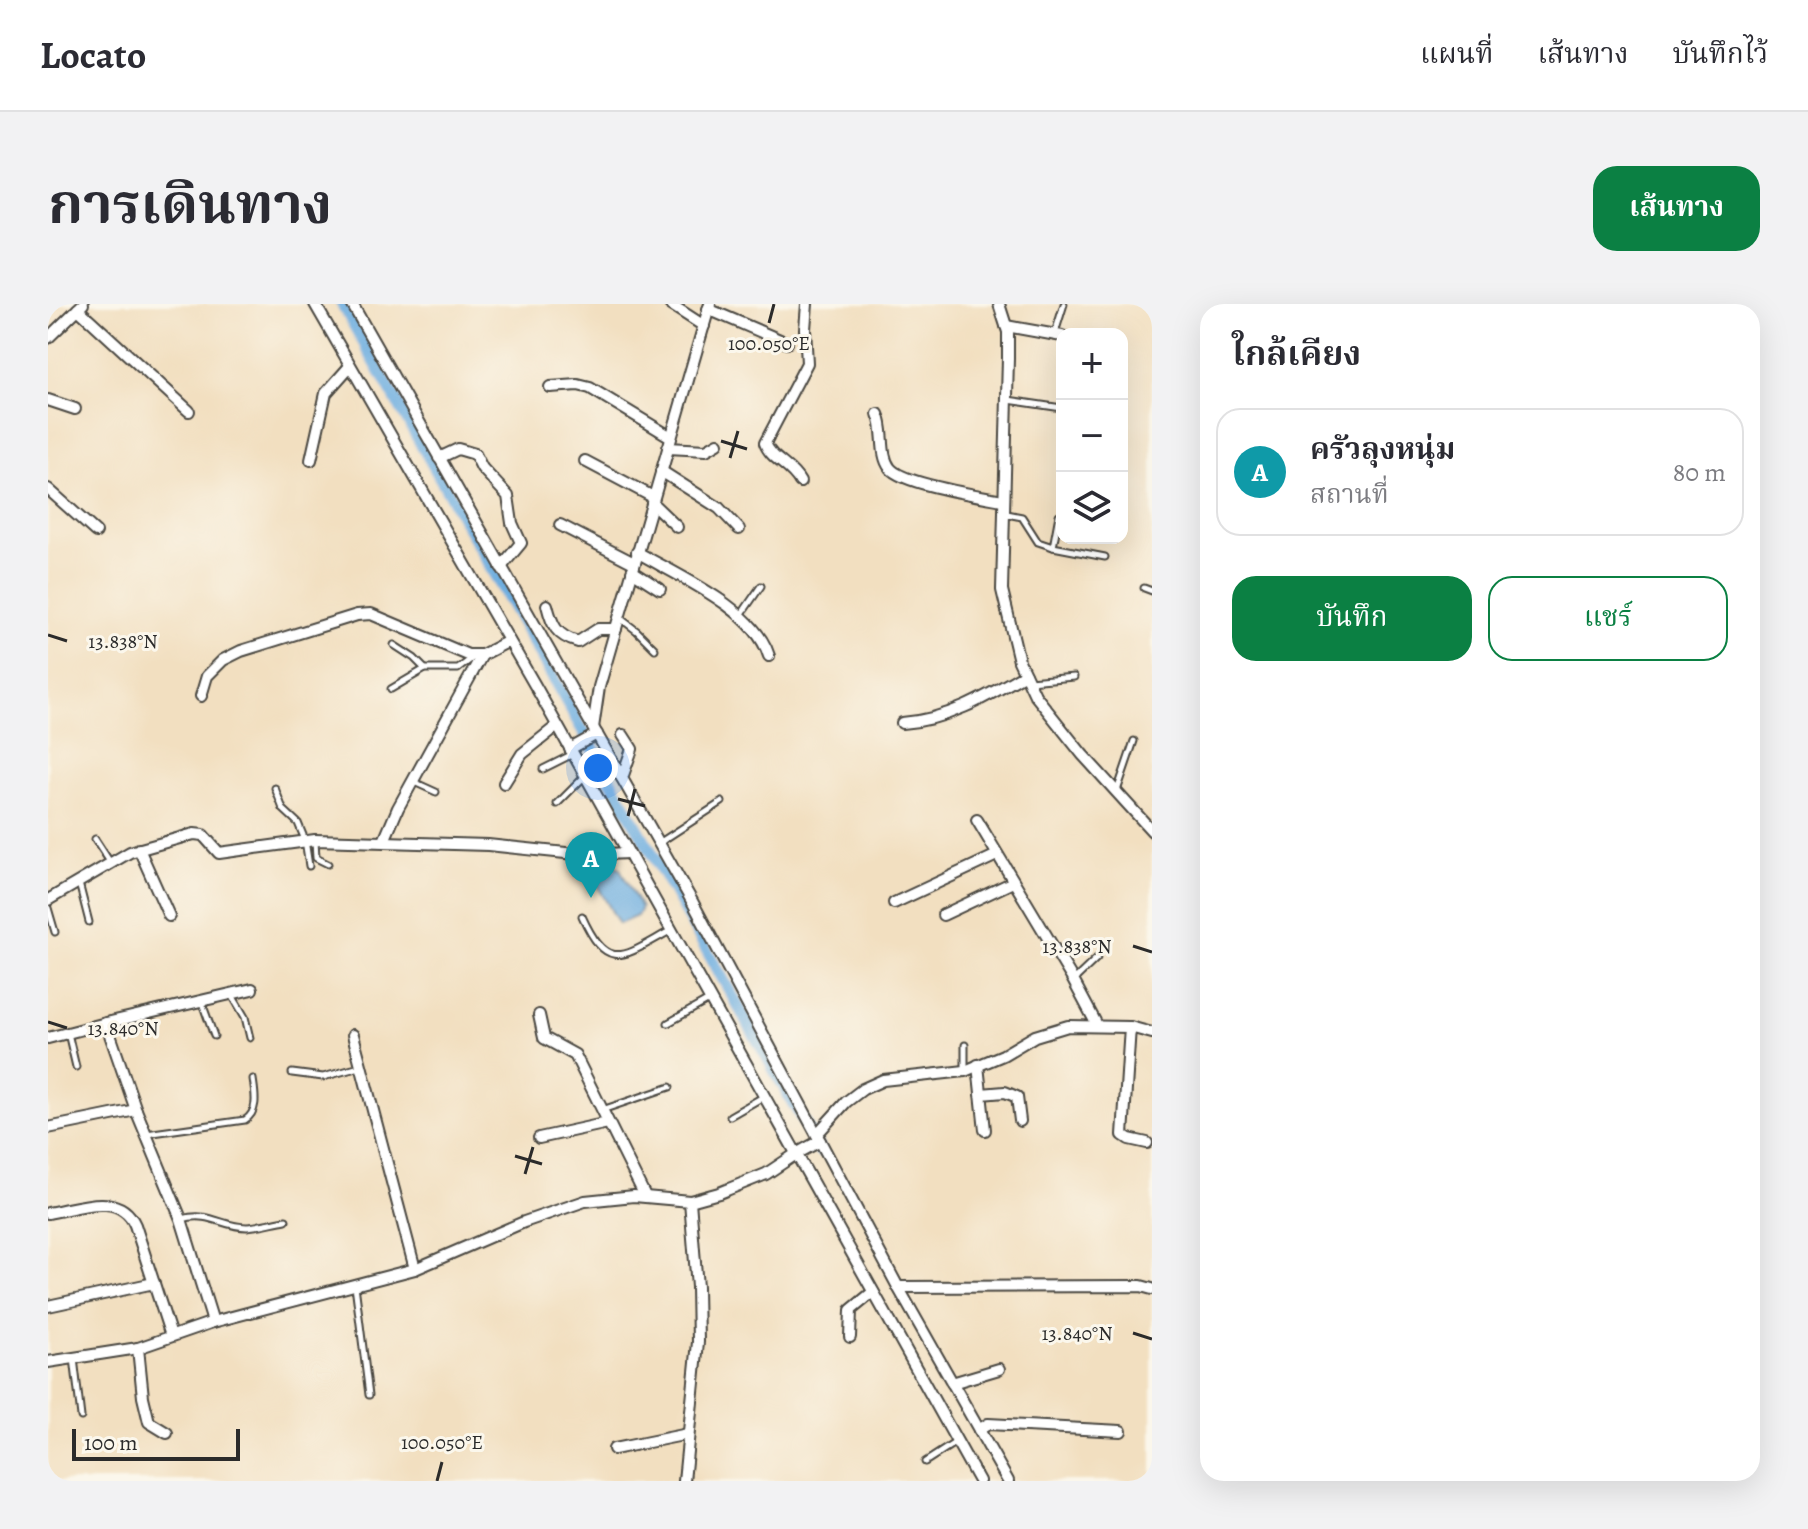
<!DOCTYPE html>
<html lang="th">
<meta charset="utf-8">
<style>
body{margin:0;font-family:Alegreya,"Noto Serif Thai",serif;background:#f2f2f3;color:#2b2b33}
.controls{position:absolute;right:24px;top:24px;display:grid;overflow:hidden;border-radius:16px;box-shadow:0 8px 32px #0002}
.controls button{width:72px;height:72px;display:grid;place-items:center;padding:0;border:0;border-bottom:2px solid #e1e1e2;background:#fff;color:#2b2b33;font:40px sans-serif}
.scale{position:absolute;left:24px;bottom:20px;width:168px;box-sizing:border-box;padding-left:8px;border:4px solid #2b2b2b;border-top:0;font-size:22px;line-height:28px;white-space:nowrap;color:#2b2b2b;-webkit-text-stroke:6px #fbf7ec;paint-order:stroke}
.you{position:absolute;left:550px;top:464px;width:28px;height:28px;margin:-20px;border:6px solid #fff;border-radius:50%;background:#1a73e8;box-shadow:0 0 0 12px #1a73e833}
.badge{display:grid;place-items:center;width:52px;height:52px;border-radius:50%;background:#0b8043;color:#fff;font-size:26px;font-weight:700}
.pin{position:absolute;translate:-50% -66px;filter:drop-shadow(0 2px 4px #0008)}
.pin::after{content:'';position:absolute;top:42px;width:28px;height:24px;background:inherit;clip-path:polygon(0 0,100% 0,50% 100%)}
.list{margin:0;padding:0;list-style:none}
h2{display:flex;justify-content:space-between;align-items:center;height:104px;margin:0;padding:0 32px;font-size:34px}
h2 small{font-size:26px;font-weight:400;color:#7c7c81}
.list li{display:grid;grid-template-columns:52px 1fr auto;gap:24px;align-items:center;box-sizing:border-box;height:128px;margin:0 16px 16px;padding:0 16px;border:2px solid #e1e1e2;border-radius:24px}
.list b{display:block;font-size:30px;white-space:nowrap}
.list p{margin:0;font-size:26px;white-space:nowrap;color:#7c7c81}
.list em{font-size:26px;font-style:normal;color:#7c7c81}
.actions{display:flex;gap:16px;padding:24px 32px}
.actions a{flex:1;padding:18px 0;border:2px solid #0b8043;border-radius:24px;text-align:center;font-size:28px;color:#0b8043}
.actions .main{background:#0b8043;color:#fff}
.icon{flex:none;width:44px;height:44px;fill:none;stroke:currentColor;stroke-width:2;stroke-linecap:round;stroke-linejoin:round}
.map{position:relative;flex:none;width:1104px;height:1177px;overflow:hidden;border-radius:24px}
header{display:flex;align-items:center;gap:48px;box-sizing:border-box;height:112px;padding:0 40px;background:#fff;border-bottom:2px solid #e1e1e2}
header strong{font-size:38px}
nav{display:flex;gap:44px;margin-inline-start:auto;font-size:28px}
.intro{display:flex;align-items:center;justify-content:space-between;box-sizing:border-box;height:192px;padding:0 48px}
h1{margin:0;font-size:56px}
.button{padding:20px 36px;border-radius:24px;background:#0b8043;color:#fff;font-size:28px;font-weight:700}
main{display:flex;gap:48px;padding:0 48px}
aside{flex:1;background:#fff;border-radius:24px;box-shadow:0 8px 32px #0002}
.map>svg:first-child{display:block}
.water{fill:#6bacdf;stroke:#4b6c85;stroke-width:2}
.lines{fill:none;stroke-linecap:round;stroke-linejoin:round}
.canal{stroke:#6bacdf;stroke-width:12}
.lane-casing{stroke:#494641;stroke-width:9}
.street-casing{stroke:#494641;stroke-width:14}
.lane{stroke:#fff;stroke-width:5}
.street{stroke:#fff;stroke-width:10}
.ticks{fill:none;stroke:#2b2b2b;stroke-width:3}
.ticks-label{font-size:20px;text-anchor:middle;fill:#2b2b2b;stroke:#fbf7ec;stroke-width:6;stroke-linejoin:round;paint-order:stroke}
</style>
<header>
<strong>Locato</strong>
<nav><a>แผนที่</a><a>เส้นทาง</a><a>บันทึกไว้</a></nav>
</header>
<div class="intro"><h1>การเดินทาง</h1><a class="button">เส้นทาง</a></div>
<main>
<div class="map">
<svg width="1104" height="1177" viewBox="0 0 1104 1177">
<rect width="100%" height="100%" fill="#fbf7ec"/>
<filter id="ink" filterUnits="userSpaceOnUse"><feTurbulence type="fractalNoise" baseFrequency=".0125" numOctaves="2"/><feDisplacementMap in="SourceGraphic" scale="16" xChannelSelector="R" yChannelSelector="G"/><feConvolveMatrix kernelMatrix="1 2 1 2 8 2 1 2 1" color-interpolation-filters="sRGB"/></filter>
<filter id="wash" filterUnits="userSpaceOnUse"><feTurbulence type="fractalNoise" baseFrequency=".006" numOctaves="4" result="noise"/><feDisplacementMap in="SourceGraphic" scale="32" xChannelSelector="R" yChannelSelector="G"/><feGaussianBlur stdDeviation="1.8" result="paint"/><feColorMatrix in="noise" values="0 0 0 0 0 0 0 0 0 0 0 0 0 0 0 0 0 1.4 0 .05"/><feComposite in="paint" operator="in"/></filter>
<g filter="url(#wash)">
<rect width="100%" height="100%" fill="#f2dfc0"/>
<path class="water" d="M547,560H566L572,565L593,604L589,612L571,620L539,563Z"/>
<g class="lines">
<path class="canal" d="M294,0L772,847"/>
</g>
</g>
<g filter="url(#ink)">
<g class="lines">
<defs>
<g id="lane">
<path d="M1007,29L1016,0"/>
<path d="M960,96L1014,104"/>
<path d="M954,209L974,213L990,238L1005,243L1057,253"/>
<path d="M1005,243L1011,211"/>
<path d="M1096,284L1104,287"/>
<path d="M693,311L713,282"/>
<path d="M572,314L589,327L607,345"/>
<path d="M346,341L366,354L377,365"/>
<path d="M981,377L1026,373"/>
<path d="M343,385L377,365H410L427,352"/>
<path d="M495,465L525,450"/>
<path d="M366,478L388,488"/>
<path d="M227,484L235,505L250,519L257,536L261,562"/>
<path d="M1069,487L1086,437"/>
<path d="M509,500L537,472"/>
<path d="M47,535L62,558"/>
<path d="M267,537L268,554L280,560"/>
<path d="M611,539L674,498"/>
<path d="M31,579L41,618"/>
<path d="M0,604L7,628"/>
<path d="M534,612C560,670 576,652 622,627"/>
<path d="M1026,676L1049,654"/>
<path d="M184,691L197,713L202,734"/>
<path d="M153,696L166,732"/>
<path d="M620,719L661,696"/>
<path d="M20,729L28,763"/>
<path d="M917,767V741"/>
<path d="M244,769L275,773L312,763"/>
<path d="M554,806L622,783"/>
<path d="M682,812L715,793"/>
<path d="M98,830L197,816C211,807 207,790 205,775"/>
<path d="M134,915C162,907 174,923 199,923C212,922 226,918 238,916"/>
<path d="M307,981L321,1091"/>
<path d="M26,1054L33,1113"/>
<path d="M877,1158L908,1138"/>
</g>
<g id="street">
<path d="M267,0L489,385L931,1177"/>
<path d="M304,0L645,599L850,983L960,1177"/>
<path d="M622,0L656,22"/>
<path d="M951,0L960,28V54L954,286L971,357L987,391L1034,450L1104,527"/>
<path d="M30,5L141,107"/>
<path d="M660,5L739,39"/>
<path d="M958,22L1014,32"/>
<path d="M0,34L35,0"/>
<path d="M502,83L530,81L542,84L623,133"/>
<path d="M0,96L27,105"/>
<path d="M830,110C838,126 831,150 842,164C854,180 933,192 955,196"/>
<path d="M620,144L658,146L670,139"/>
<path d="M391,154L410,145L427,150L434,164L460,192L464,219L473,239L453,263"/>
<path d="M263,156L278,89L302,62"/>
<path d="M537,157L605,193"/>
<path d="M613,167L671,204L691,225"/>
<path d="M752,178C743,161 723,156 717,139L759,59L757,25L759,0"/>
<path d="M0,185L48,228"/>
<path d="M604,199L629,223"/>
<path d="M512,221L586,259"/>
<path d="M589,248C630,272 707,305 721,352"/>
<path d="M584,267L612,285"/>
<path d="M499,301C504,321 508,332 530,338L550,325H568"/>
<path d="M153,392L159,372L175,356L193,347L309,311L323,310L420,351H434L461,337"/>
<path d="M854,419C900,416 938,393 977,370"/>
<path d="M545,424L551,383L662,0"/>
<path d="M522,445L549,430"/>
<path d="M574,474L584,445L575,431"/>
<path d="M456,479L474,450L509,422"/>
<path d="M929,516L1025,676L1049,721"/>
<path d="M336,537L350,504L434,351"/>
<path d="M91,545L121,612"/>
<path d="M0,596L82,548L146,530L155,531L171,549L267,536L440,541L537,551L580,549"/>
<path d="M846,599L949,551"/>
<path d="M895,611L965,578"/>
<path d="M491,711L496,734L527,751L597,892"/>
<path d="M1082,723L1075,831L1081,835L1099,839"/>
<path d="M305,731L367,965"/>
<path d="M0,734L58,719"/>
<path d="M930,761L937,826"/>
<path d="M933,790L957,788L969,793L972,817"/>
<path d="M0,824L88,806"/>
<path d="M769,830L798,798L815,785L835,776L917,767L955,751L987,732L1020,722L1082,723L1104,729"/>
<path d="M491,834L560,819"/>
<path d="M0,909C30,904 72,886 87,921L123,1032"/>
<path d="M850,983L1093,982L1104,985"/>
<path d="M0,1002L106,979"/>
<path d="M165,1018L133,915L88,806L58,719L204,685"/>
<path d="M802,1033L803,1006L825,988"/>
<path d="M90,1044L95,1093L101,1118L119,1129"/>
<path d="M0,1058L90,1044L165,1018L367,965L476,918L537,897L586,892L642,897L671,889L718,870L748,850L772,837"/>
<path d="M904,1079L951,1065"/>
<path d="M931,1126L940,1120L1073,1127"/>
<path d="M566,1145L640,1130"/>
<path d="M636,1177L650,1038L649,983L642,897"/>
</g>
</defs>
<use href="#lane" class="lane-casing"/>
<use href="#street" class="street-casing"/>
<use href="#lane" class="lane"/>
<use href="#street" class="street"/>
</g>
</g>
<path class="ticks" d="M721,19L726,0M673,137L699,145M682,154L690,127M0,331L19,337M570,495L597,502M580,512L587,485M1085,642L1104,648M0,718L19,724M467,852L494,860M477,870L485,843M1085,1029L1104,1035M389,1177L394,1158"/>
<g class="ticks-label">
<text x="721" y="46">100.050°E</text>
<text x="75" y="344">13.838°N</text>
<text x="1029" y="649">13.838°N</text>
<text x="75" y="731">13.840°N</text>
<text x="1029" y="1036">13.840°N</text>
<text x="394" y="1145">100.050°E</text>
</g>
</svg>
<div class="controls">
<button>+</button>
<button>−</button>
<button><svg class="icon" aria-label="layers" viewBox="0 0 24 24"><path d="M12 4l9 5-9 5-9-5zM3 14l9 5 9-5"/></svg></button>
</div>
<div class="scale">100 m</div>
<div class="you"></div>
<div class="pin badge" style="left:543px;top:594px;background:#0f9aa8">A</div>
</div>
<aside>
<h2>ใกล้เคียง<small></small></h2>
<ul class="list">
<li><span class="badge" style="background:#0f9aa8">A</span><div><b>ครัวลุงหนุ่ม</b><p>สถานที่</p></div><em>80 m</em></li>
</ul>
<div class="actions"><a class="main">บันทึก</a><a>แชร์</a></div>
</aside>
</main>
